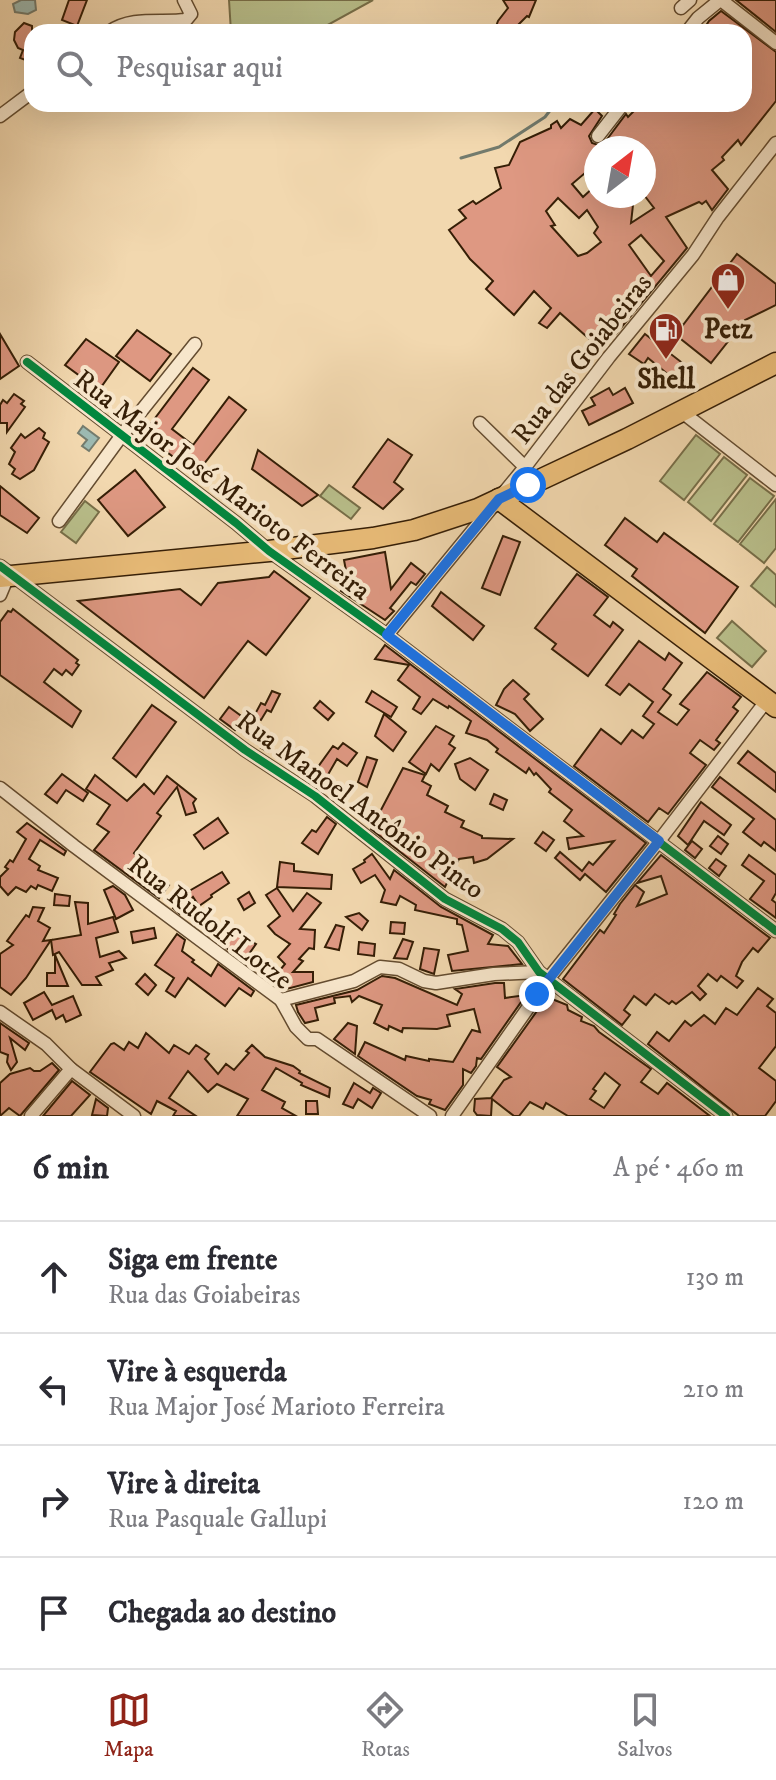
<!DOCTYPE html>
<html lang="pt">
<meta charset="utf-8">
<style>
body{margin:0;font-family:"IM FELL DW Pica",serif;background:#f7f7f7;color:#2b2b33}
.compass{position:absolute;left:584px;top:136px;width:72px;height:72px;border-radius:50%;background:#fff;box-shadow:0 8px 32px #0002;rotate:31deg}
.stop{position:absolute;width:24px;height:24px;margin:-18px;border:6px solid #1a73e8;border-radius:50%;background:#fff}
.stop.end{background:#1a73e8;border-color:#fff;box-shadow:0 2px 8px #0008}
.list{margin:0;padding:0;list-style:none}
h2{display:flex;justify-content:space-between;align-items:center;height:104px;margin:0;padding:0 32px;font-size:34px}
h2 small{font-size:26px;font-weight:400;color:#7c7c81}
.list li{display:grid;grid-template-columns:52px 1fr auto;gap:24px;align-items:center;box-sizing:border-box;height:112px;padding:0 32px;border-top:2px solid #e1e1e2}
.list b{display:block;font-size:30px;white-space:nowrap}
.list p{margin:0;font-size:26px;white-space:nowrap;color:#7c7c81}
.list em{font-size:26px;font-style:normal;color:#7c7c81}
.icon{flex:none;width:44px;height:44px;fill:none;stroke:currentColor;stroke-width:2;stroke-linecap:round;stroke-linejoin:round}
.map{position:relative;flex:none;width:776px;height:1116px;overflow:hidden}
.search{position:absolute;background:#fff;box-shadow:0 8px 32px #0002;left:24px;right:24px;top:24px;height:88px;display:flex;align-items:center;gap:20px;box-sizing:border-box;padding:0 28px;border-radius:24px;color:#7c7c81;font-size:30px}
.sheet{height:552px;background:#fff}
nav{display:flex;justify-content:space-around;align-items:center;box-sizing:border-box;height:112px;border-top:2px solid #e1e1e2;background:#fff;font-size:22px;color:#7c7c81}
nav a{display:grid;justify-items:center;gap:4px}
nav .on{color:#8f2418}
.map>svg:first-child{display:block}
.green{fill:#b9bf8b;stroke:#776e48;stroke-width:2}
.water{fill:#9cb9b1;stroke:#737b6d;stroke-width:2}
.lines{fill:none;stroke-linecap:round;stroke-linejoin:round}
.stream{stroke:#737b6d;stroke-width:3}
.building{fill:#de9882;stroke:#351e06;stroke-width:2;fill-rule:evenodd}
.street-casing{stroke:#644c30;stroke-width:15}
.primary-casing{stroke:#351e06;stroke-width:23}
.street{stroke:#f7e6cb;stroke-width:12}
.primary{stroke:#e9bc78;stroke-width:20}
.cycleway-casing{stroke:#f7e6cb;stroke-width:13}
.cycleway{stroke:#00873e;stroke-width:8}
.route{stroke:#1a73e8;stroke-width:10}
.labels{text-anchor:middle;stroke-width:8;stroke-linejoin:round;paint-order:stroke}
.poi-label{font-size:28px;font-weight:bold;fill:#351e06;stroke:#f7e6cb}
.street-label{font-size:28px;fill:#351e06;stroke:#f7e6cb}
</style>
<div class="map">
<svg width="776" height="1116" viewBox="0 0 776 1116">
<rect width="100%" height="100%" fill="#f2d8af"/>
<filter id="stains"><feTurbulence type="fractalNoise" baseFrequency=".0025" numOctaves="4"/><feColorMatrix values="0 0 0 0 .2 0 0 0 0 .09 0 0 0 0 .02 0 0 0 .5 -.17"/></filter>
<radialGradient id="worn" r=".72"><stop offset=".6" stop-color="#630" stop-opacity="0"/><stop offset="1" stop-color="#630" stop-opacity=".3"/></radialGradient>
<g class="green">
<path d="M229,0H373L315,32H231Z"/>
<path d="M696,435L720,454L684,500L660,481Z"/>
<path d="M724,457L747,475L711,521L688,502Z"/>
<path d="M750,478L774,496L738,542L714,524Z"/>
<path d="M329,485L360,508L351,519L320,496Z"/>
<path d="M776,499V548L764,563L740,544Z"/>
<path d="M85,501L99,512L76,543L61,532Z"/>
<path d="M767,567L776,575V607L751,586Z"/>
<path d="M732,621L766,651L752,667L717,638Z"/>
</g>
<g class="water">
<path d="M21,0H35L36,10L28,14L15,12L13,4Z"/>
<path d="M83,426L99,438L89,451L82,446L87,440L78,433Z"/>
</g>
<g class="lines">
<g class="stream">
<path d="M609,32L610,28"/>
<path d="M461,158L499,147L545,117L555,104"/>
</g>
</g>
<g class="building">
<path d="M69,0H87L77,26L62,20Z"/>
<path d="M503,0H536L529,17L527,16L511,32H494L498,21L508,8Z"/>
<path d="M736,0H776V32Z"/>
<path d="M721,11L776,52V101L741,145L738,140L722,157L724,160L712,170L728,189L712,210L706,201L702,204L699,202L666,217L687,248L616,334L610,327L595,344L560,313L547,328L539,323L551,308L534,291L514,315L486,289L493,281L470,259L449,230L466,218L459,210L473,201L476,204L501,188L495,168L509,165L520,142L551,128V125L557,121L561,128L570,119L581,125L595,109L602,116L589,136L592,143L598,145L605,142L626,114L628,117L641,104H744V32H702L709,21ZM611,142L618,148H644V195L654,208L631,223L634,196H596V185L583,197L572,184L585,173L596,182V148H606ZM558,198L579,218L587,210L598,227L594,233L601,242L587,253L578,256L551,226L555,225L546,211ZM641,235L664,261L651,276L629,245Z"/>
<path d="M24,23L32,26V59L28,61L20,58L23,50L18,48L14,40L15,32Z"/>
<path d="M737,254L776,284V305L745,320L711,363L667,328L674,317L683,325Z"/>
<path d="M137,330L171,354L150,381L116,356Z"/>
<path d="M0,334L19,366L0,379Z"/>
<path d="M645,334L694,372L681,385L648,358L644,364L629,354Z"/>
<path d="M86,339L119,362L99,390L65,365Z"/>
<path d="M193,368L209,380L172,429L193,445L229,397L246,410L196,474L143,434Z"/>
<path d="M609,388L613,395L625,388L633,403L589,425L582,411L595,405L591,398Z"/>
<path d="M14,394L24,401L21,404L25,407L7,432V423H0V405L3,400L7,403Z"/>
<path d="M39,428L45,433L43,438L49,442L34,470L20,479L12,474L15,469L9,464L15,452L11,448L21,434L25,438Z"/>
<path d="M388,439L412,455L394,482L403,489L383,509L353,487Z"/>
<path d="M258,450L318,495L302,506L252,469Z"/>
<path d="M135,470L165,507L128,536L98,500Z"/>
<path d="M0,486L39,518L27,533L0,515Z"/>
<path d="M625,518L657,542L664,533L738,587L705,633L632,576L637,569L605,545Z"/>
<path d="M503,536L520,542L500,595L482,588Z"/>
<path d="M385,552L391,589L411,563L425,574L416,585L411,582L390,608L394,611L385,620L341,591L348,581L344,560Z"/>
<path d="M274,571L310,598L266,655L248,641L204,698L78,601L180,589L201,605L218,583L269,577Z"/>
<path d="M577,574L608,597L594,615L610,627L613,622L623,630L588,676L552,649L556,644L535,628Z"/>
<path d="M441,592L484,626L473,640L432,606Z"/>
<path d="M13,609L78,660L76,663L79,665L72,675L66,670L62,675L54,669L44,682L81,711L72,727L0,675V622L8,611L11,612Z"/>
<path d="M639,641L665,660L669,653L682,663L663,689L671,695L658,712L677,725L689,710L680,704L707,672L741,697L733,707L738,711L716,740L720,743L714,750L700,740L690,753L706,765L668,814L659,808L648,822L574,766L601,729L621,744L632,730L643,738L654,724L643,716L653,702L629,684L620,695L606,685Z"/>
<path d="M385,645L646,843L606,892L585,874L580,880L555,858L560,852L582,871L589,862L593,865L614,841L569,849L567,838L583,836L564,821L572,810L549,792L551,789L536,773L534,775L529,768L526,773L496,752L498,749L487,740L466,733L471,721L449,706L448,708L433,699L421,714L413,709L420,697L398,680L409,665L375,659Z"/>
<path d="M513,680L529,694L524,699L543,719L530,731L515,714L496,705L504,689Z"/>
<path d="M272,691L280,694L271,712L267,710L261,720L254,716L261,703L265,705Z"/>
<path d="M372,691L397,707L391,717L366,702Z"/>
<path d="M320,701L334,713L328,720L314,708Z"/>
<path d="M152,705L176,722L136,777L113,758Z"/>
<path d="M229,707L244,718L235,730L220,719Z"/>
<path d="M384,714L406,732L393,751L375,736Z"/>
<path d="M436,726L454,736L449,744L455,748L439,771L431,764L426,774L409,762Z"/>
<path d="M269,735L276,740L268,752L261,748Z"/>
<path d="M343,743L357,753L347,766L337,759L322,785L320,784L318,787L308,780L311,770L315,771L333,746L338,749Z"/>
<path d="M748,751L776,773V792L738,763Z"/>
<path d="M367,757L377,760L367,787L358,782Z"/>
<path d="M470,758L488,770L475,790L460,779L455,764Z"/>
<path d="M403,768L425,775L422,781L431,786L427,795L448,806L445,812L464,821L461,827L482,836V838L513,839L487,859L474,863L473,857L459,859L445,887L371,829Z"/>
<path d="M62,774L88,793L83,801L66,790L57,803L45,794Z"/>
<path d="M95,775L127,801L144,784L154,794L167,776L196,799L193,803L196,812L186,815L177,787L157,813L161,816L134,853L169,885L159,898L94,850L109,832L97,824L110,805L86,789Z"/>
<path d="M720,777L776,820V851L764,842L761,846L743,832L754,819L712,787Z"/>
<path d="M494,794L507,800L503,810L490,804Z"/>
<path d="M701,802L731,825L724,835L704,821L688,845L678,836Z"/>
<path d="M327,817L336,824L318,854L302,843L312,830L316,832Z"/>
<path d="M218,818L228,833L204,849L194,835Z"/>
<path d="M27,823L66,851L64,855L40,840L29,859L40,866L38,870L58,878L52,891L38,885L36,889L31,886L26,892L16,887L8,895L0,886V877L8,869L5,867L10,860L13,862L26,839L17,832Z"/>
<path d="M543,832L554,840L546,851L535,843Z"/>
<path d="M718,836L728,844L721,854L710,846Z"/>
<path d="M692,841L702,849L695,858L685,850Z"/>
<path d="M372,854L390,879L394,870L441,907L493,935L488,944L508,946L522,964L452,971L448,955L468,951L462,925L457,924V919L415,910L416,905L400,896L396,905L381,902L385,890L375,875L361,883L353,869L365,862L364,860Z"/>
<path d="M661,855L770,938L758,952L753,948L742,962L736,976L743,981L737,988L721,976L717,981L708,974L698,986L706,994L700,1000L692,992L676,1004L672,1001L669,1004L655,994L646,1005L634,996L624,1010L630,1015L622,1025L563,979L600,930L604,933L616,915L614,914L620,904L635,885L644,892L637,906L667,894L661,876L637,883Z"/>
<path d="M749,855L776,875V893L772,900L776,903V918L750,899L764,881L742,865Z"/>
<path d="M716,859L726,866L719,876L709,868Z"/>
<path d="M280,862L294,864V871L332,875L331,889L277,887Z"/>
<path d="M222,872L229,883L211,895L212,897L199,906L193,897L180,914L173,908L184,894Z"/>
<path d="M113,886L125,895L133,910L116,919L104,890Z"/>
<path d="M277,888L293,911L307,893L321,903L300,929L315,930L314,949L309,948L299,959L303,961L293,972H313V982L283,990L271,981L285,964L278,957L290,944L275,934L268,926L280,916L266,895Z"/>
<path d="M249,892L255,903L244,910L238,899Z"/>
<path d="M55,894L70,896L69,906L54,905Z"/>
<path d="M75,902L88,903V924L113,917L118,932L96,938L100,957L119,951L126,958L109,963L113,970L96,977L101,985H82L59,952L53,955L51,940L81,935Z"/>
<path d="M33,907L44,908L38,921L50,928L43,941L51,940L26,978L11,995L0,987V954L13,945L7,941L26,915L29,917Z"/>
<path d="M359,913L368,921L362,930L346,917Z"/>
<path d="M391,922L405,923L404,934L390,933Z"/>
<path d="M336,925L344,927L339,950L325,947Z"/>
<path d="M154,928L156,938L133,943L131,932Z"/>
<path d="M230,930L256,944L244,961L221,944Z"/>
<path d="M177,934L185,940L182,951L194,960L192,962L211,976L218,964L254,991L251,996L239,988L225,1006L188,978L175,997L166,991L174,978L155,965Z"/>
<path d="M403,939L413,942L407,959L394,958Z"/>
<path d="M359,942L375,944L374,956L358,954Z"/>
<path d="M424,948L439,950L434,974L420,969Z"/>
<path d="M55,955L68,986H47V973H55Z"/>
<path d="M145,974L156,985L148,995L136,984Z"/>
<path d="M382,976L395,978L457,1005L462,994L455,989L495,983H504L505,998L526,995L481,1059L477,1058L476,1066L471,1073L463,1069V1085L445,1110L429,1104L431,1100L417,1096L358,1056L365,1042L405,1060L406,1056L429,1061V1059L453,1062L472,1030L480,1032L474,1009L447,1015L450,1026L437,1029L403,1028L402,1032L389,1026L388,1030L374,1023L382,1005L359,996L352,1002L350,996L334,998L335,1003L315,1008L318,1020L305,1023L298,1012L296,1005L357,990Z"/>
<path d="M758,988L773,999L767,1006L776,1013V1046L759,1068L776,1081V1101L765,1116H739L648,1044L657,1032L669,1041L685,1021L691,1026L704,1015L715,1024L726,1008L737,1015Z"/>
<path d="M44,992L52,1005L73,996L81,1015L66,1022L63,1015L56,1019L52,1010L33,1020L24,1003Z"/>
<path d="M547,997L567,1005L568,1010L582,1017L581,1021L594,1026L599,1032L651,1069L641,1082L658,1094L667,1083L710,1116H568L546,1103L543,1109L530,1102L519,1116H514L492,1099L491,1116L477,1115L474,1111L475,1099L491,1098L504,1080L511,1077L497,1067ZM605,1073L620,1085L604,1108L590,1099L596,1091L593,1089Z"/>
<path d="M0,1023L29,1043L25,1050L10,1038L17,1062L11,1070L7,1062L8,1055L0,1052Z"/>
<path d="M348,1023L357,1026L355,1054L334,1039Z"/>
<path d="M146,1033L169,1053L174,1045L189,1054L196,1045L209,1054L205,1059L218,1074L226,1064L234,1070L249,1053L246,1051L252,1045L265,1057L293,1066L300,1071L299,1073L330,1088L329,1097L301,1085L302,1083L276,1068L262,1090L285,1102L282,1108L296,1116H237L248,1099L217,1084L208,1092L188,1071L169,1098L196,1116H173L176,1111L157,1101L151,1114L90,1072L111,1044L114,1043L124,1050L129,1042L138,1048Z"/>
<path d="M52,1063L59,1070L20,1116L9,1108L0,1116V1083L10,1074L30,1068L34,1071H40Z"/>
<path d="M72,1081L90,1095L71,1116H43Z"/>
<path d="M354,1083L370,1093L373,1088L381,1093L372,1108L358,1099L353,1108L343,1104Z"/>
<path d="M96,1099L108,1108L107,1116L92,1115Z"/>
<path d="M306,1101H317L318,1114H306Z"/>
</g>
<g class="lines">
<defs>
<g id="street">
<path d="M721,0L776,43"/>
<path d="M681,8L690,0"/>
<path d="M109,32C132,16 160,23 186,20L191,14L184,0"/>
<path d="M687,32L698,18L720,0"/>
<path d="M0,116L32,92"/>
<path d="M598,136L623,104"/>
<path d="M27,362L236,523L269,551L387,635L776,931"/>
<path d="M682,412L776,485"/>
<path d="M480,423L525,467"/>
<path d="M59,521L122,435L195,344"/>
<path d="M0,566L245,750L315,796L445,899L502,929L518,942L539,972L726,1116"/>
<path d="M0,595L8,576"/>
<path d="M387,635L525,467L609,357L693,255L718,217L776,143"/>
<path d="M0,788L74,846L281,1000L296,1027L308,1039H317L430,1116"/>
<path d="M281,1000L354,981L380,967L399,969L424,981L436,983L494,974L539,972"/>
<path d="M0,1012L46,1044L71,1069L134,1116"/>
<path d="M31,1116L71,1069"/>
<path d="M452,1116L549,978L659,841L767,700"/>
</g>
<g id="primary">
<path d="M499,499L776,707"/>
<path d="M0,577L269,551L373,538L414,530L478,509L627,439L776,363"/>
</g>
</defs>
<use href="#street" class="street-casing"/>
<use href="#primary" class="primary-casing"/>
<use href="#street" class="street"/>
<use href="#primary" class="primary"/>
<defs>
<g id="cycleway">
<path d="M27,362L236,523L269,551L387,635L776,931"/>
<path d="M0,566L245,750L315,796L445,899L502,929L518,942L539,972L726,1116"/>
</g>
</defs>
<use href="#cycleway" class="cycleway-casing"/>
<use href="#cycleway" class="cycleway"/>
</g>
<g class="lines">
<path class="route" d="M528,485L499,499L387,635L659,841L537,994"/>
</g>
<defs>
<symbol id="shop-pin" viewBox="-11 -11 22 30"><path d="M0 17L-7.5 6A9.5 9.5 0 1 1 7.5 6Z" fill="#8f2418" stroke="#f7e6cb"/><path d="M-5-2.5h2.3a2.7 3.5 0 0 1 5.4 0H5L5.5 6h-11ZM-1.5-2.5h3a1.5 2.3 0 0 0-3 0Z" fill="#fff"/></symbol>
<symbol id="fuel-pin" viewBox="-11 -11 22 30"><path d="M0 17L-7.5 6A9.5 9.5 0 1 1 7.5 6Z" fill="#8f2418" stroke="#f7e6cb"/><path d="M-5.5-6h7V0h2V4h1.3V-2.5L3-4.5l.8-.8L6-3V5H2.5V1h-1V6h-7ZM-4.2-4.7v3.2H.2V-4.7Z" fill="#fff"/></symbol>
</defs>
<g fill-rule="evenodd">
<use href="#shop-pin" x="708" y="260" width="40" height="54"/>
<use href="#fuel-pin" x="646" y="310" width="40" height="54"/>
</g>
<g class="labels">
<g class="poi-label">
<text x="728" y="338">Petz</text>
<text x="666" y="388">Shell</text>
</g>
<g class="street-label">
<text transform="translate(581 358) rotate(-52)" y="10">Rua das Goiabeiras</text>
<text transform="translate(223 484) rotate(37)" y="10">Rua Major José Marioto Ferreira</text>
<text transform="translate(361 804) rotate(36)" y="10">Rua Manoel Antônio Pinto</text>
<text transform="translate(211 921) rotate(38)" y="10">Rua Rudolf Lotze</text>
</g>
</g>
<rect width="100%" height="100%" filter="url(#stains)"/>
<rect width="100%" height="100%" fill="url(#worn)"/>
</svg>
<svg class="compass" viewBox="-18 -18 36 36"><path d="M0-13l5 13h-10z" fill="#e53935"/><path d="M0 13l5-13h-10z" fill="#7c7c81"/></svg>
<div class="stop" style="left:528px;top:485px"></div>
<div class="stop end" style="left:537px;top:994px"></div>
<div class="search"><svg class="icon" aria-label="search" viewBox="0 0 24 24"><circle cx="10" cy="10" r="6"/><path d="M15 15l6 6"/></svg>Pesquisar aqui</div>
</div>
<section class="sheet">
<h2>6 min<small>A pé · 460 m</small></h2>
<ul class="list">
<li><svg class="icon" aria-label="ahead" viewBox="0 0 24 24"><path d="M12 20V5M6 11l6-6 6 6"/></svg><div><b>Siga em frente</b><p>Rua das Goiabeiras</p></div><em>130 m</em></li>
<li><svg class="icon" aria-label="left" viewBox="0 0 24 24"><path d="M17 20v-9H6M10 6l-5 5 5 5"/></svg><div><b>Vire à esquerda</b><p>Rua Major José Marioto Ferreira</p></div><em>210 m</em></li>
<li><svg class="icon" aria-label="right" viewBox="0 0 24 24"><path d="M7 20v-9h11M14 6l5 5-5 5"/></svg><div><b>Vire à direita</b><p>Rua Pasquale Gallupi</p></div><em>120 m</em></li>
<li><svg class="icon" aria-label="arrive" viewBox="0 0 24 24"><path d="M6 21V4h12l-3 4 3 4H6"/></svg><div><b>Chegada ao destino</b></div></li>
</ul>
</section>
<nav>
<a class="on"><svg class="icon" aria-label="map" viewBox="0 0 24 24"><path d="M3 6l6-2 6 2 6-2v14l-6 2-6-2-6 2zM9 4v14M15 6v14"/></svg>Mapa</a>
<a><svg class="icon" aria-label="directions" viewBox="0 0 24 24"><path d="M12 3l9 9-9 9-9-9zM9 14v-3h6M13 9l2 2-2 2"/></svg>Rotas</a>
<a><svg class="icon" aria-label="saved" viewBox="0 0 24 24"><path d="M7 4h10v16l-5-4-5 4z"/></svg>Salvos</a>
</nav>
